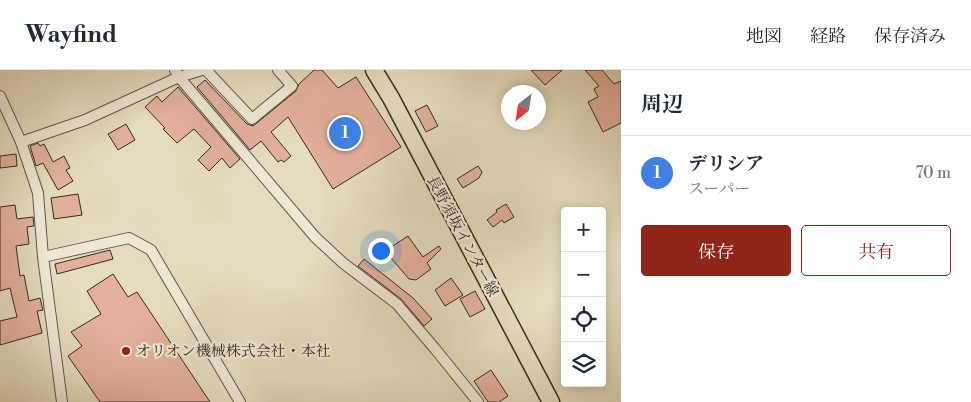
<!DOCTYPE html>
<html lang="ja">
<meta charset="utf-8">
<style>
body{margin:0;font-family:"Libre Bodoni","Noto Serif JP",serif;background:#f2f2f3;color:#1f2937}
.controls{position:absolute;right:15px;bottom:15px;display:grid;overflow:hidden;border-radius:5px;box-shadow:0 2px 12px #0003}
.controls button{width:45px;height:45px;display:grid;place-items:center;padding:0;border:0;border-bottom:1px solid #e0e1e3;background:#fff;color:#1f2937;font:25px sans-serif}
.compass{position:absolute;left:501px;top:15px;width:45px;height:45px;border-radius:50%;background:#fff;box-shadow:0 2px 12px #0003;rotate:210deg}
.you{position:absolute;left:380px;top:180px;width:18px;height:18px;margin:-12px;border:4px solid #fff;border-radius:50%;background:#1a73e8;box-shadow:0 0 0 8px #1a73e833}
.badge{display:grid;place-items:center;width:32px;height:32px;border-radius:50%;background:#8f2418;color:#fff;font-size:16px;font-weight:700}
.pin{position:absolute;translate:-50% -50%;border:2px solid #fff;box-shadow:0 1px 5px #0006}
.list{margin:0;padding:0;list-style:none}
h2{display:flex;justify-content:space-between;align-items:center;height:65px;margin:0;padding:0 20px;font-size:21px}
h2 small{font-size:16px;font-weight:400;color:#747a83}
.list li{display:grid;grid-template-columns:32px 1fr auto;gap:15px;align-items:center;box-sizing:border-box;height:75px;padding:0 20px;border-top:1px solid #e0e1e3}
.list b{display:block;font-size:19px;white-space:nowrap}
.list p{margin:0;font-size:16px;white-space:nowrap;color:#747a83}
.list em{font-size:16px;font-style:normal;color:#747a83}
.actions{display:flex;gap:10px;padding:15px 20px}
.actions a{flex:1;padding:11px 0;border:1px solid #8f2418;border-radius:5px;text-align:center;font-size:18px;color:#8f2418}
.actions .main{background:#8f2418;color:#fff}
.icon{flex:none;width:28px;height:28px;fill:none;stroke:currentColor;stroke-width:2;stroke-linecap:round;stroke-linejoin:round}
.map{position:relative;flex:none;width:621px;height:332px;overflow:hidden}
header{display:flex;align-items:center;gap:30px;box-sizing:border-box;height:70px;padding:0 25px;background:#fff;border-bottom:1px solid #e0e1e3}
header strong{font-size:24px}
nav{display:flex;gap:28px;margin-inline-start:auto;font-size:18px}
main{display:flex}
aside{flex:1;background:#fff}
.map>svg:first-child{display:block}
.building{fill:#e3b09b;stroke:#352a22}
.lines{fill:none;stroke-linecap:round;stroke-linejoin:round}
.street-casing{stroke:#615649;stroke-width:12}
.primary-casing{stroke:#352a22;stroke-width:19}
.street{stroke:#ede8d5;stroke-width:10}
.primary{stroke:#e4dcbe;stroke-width:16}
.poi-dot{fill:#8f2418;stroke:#ede8d5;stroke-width:2}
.labels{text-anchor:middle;stroke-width:4.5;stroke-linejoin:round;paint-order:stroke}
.street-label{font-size:15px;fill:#352a22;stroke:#ede8d5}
.poi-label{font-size:15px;fill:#352a22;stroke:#ede8d5;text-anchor:start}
</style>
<header>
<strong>Wayfind</strong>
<nav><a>地図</a><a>経路</a><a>保存済み</a></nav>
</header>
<main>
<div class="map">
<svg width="621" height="332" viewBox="0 0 621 332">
<rect width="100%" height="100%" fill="#e4dcbe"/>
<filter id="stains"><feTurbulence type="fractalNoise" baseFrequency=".004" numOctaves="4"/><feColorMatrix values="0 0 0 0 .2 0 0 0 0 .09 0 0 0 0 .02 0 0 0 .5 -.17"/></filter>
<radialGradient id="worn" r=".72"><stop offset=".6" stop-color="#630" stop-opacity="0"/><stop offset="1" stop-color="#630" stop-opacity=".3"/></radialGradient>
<g class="building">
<path d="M314,0H322L338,18L356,7L401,77L333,119L288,47L271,62L291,86L284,92L281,90L278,92L261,71L250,80L197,17L205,10L247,54L253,56L296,21L299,14Z"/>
<path d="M531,0H562L545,15Z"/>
<path d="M585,0H602L614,14L621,11V53L603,62L588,32L598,27L594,19L599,16Z"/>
<path d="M178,17L240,89L230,98L222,88L209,101L198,90L211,77L194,59L177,73L163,59L165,58L145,37L157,26L162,32Z"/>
<path d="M427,35L438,56L426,62L415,41Z"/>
<path d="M126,54L135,70L118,80L108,64Z"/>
<path d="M38,73L40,76L44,74L53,92L64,86L70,98L66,100L73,111L58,120L43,93L36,96L30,76Z"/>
<path d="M16,84L17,96L0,98V86Z"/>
<path d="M478,96L482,102L479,108L463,118L457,109Z"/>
<path d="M78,124L82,145L54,149L51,128Z"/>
<path d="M506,134L514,147L504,153L502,150L493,157L487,150L497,142L496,140Z"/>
<path d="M15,135L17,149L33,147L34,156L27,157L29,174L16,176L20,206L24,205L29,231L40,228L43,240L37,241L42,263L0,275V251L17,247L10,218L0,221V137Z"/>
<path d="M408,166L423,187L439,176L441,179L427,193L431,199L416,210L409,209L385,181Z"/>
<path d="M110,180L113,189L57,204L55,194Z"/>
<path d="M364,189L413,228L432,249L424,256L401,229L358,196Z"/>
<path d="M113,204L128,227L137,222L210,332H100L68,286L82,276L71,262L101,244L87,221Z"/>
<path d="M451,208L463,225L445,236L435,220Z"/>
<path d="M475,221L485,239L470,247L460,229Z"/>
<path d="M491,300L508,326L499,332H488L474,311Z"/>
</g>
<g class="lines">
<defs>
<g id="street">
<path d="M175,0L179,7L315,167L343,193L397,234L436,280L478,332"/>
<path d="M206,0L252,49L292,16L278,0"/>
<path d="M0,26L21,72L38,123L43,187L62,332"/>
<path d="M21,72L85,50L179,7L202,0"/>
<path d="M43,187L129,168L151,180L240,332"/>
</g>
<path id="primary" d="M374,0L391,28L551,332"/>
</defs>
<use href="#street" class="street-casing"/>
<use href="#primary" class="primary-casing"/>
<use href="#street" class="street"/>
<use href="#primary" class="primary"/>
</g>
<circle class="poi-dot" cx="126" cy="281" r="5"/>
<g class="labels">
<g class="street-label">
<text transform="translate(463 166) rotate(62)" y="5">長野須坂インター線</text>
</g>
<g class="poi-label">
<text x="136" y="286">オリオン機械株式会社・本社</text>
</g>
</g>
<rect width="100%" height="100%" filter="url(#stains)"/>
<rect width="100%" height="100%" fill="url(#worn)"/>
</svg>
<div class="controls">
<button>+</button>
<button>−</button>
<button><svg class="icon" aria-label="locate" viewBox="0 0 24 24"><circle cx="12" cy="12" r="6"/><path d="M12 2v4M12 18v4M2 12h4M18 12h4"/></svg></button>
<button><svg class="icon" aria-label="layers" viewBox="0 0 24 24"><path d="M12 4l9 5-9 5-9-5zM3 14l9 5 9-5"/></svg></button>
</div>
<svg class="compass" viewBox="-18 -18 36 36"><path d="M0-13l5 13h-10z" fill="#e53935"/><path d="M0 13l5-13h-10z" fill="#747a83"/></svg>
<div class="you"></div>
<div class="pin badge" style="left:345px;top:63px;background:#3f7fe0">1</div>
</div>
<aside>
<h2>周辺<small></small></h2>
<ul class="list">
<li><span class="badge" style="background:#3f7fe0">1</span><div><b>デリシア</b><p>スーパー</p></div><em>70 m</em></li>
</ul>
<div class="actions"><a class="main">保存</a><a>共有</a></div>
</aside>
</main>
